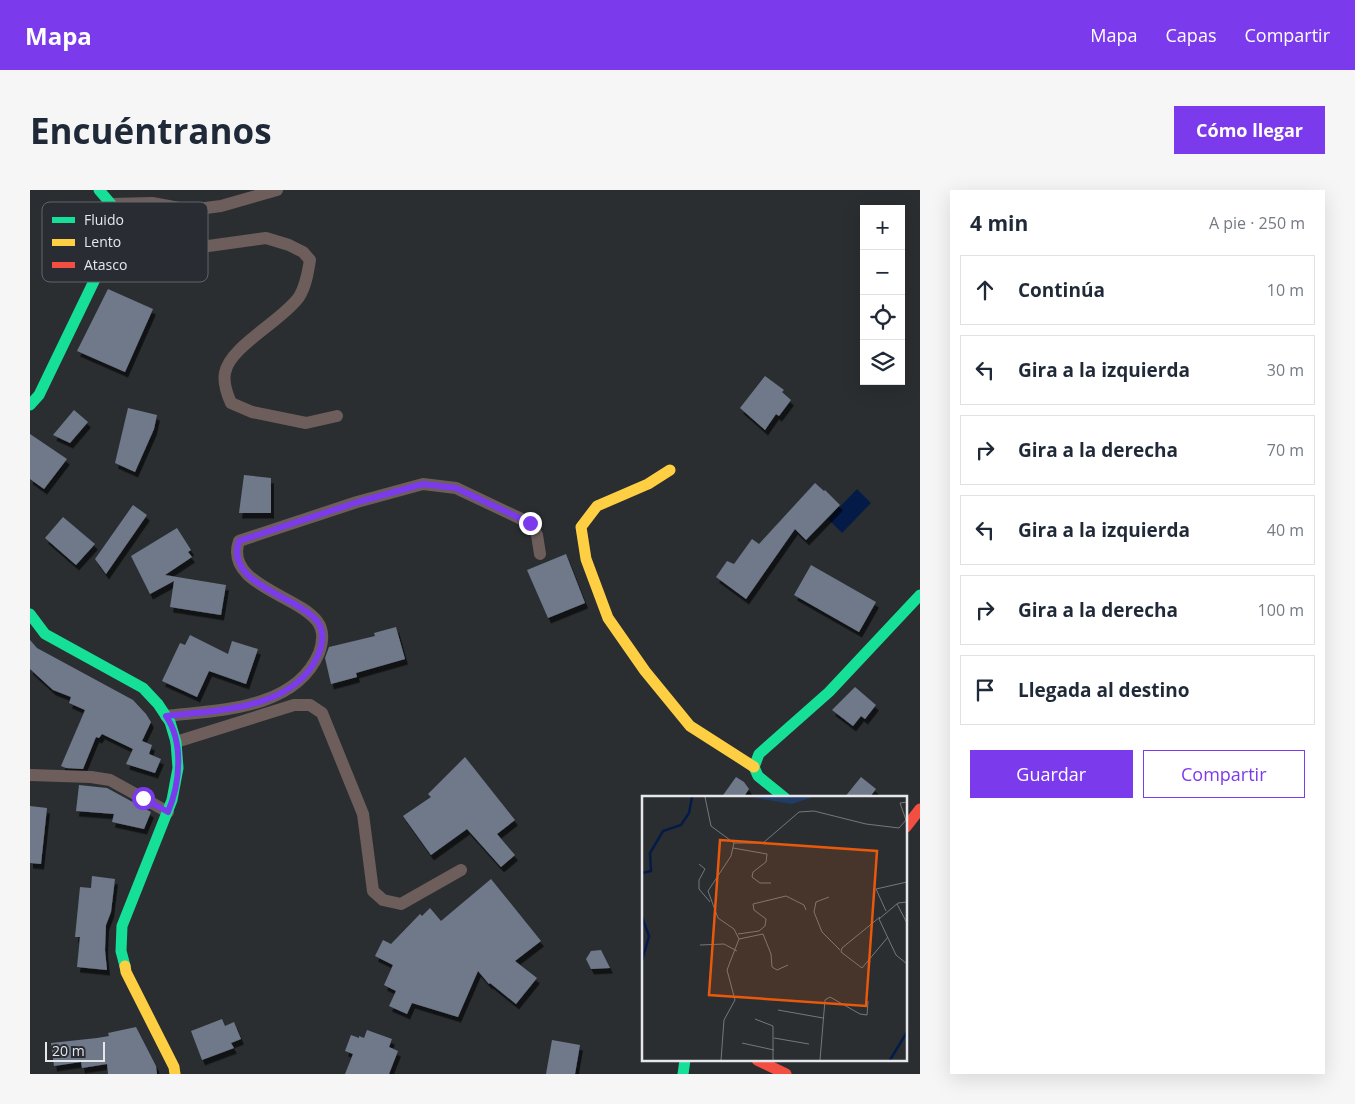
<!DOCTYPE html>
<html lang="es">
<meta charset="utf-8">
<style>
body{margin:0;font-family:"Open Sans",sans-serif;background:#f6f6f7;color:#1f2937}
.controls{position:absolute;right:15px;top:15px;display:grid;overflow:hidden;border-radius:0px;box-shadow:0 5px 20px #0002}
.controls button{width:45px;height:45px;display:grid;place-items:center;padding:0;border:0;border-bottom:1px solid #e0e1e3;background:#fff;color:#1f2937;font:25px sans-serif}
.scale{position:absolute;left:15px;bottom:12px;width:60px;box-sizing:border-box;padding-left:5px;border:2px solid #e5e7eb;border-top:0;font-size:14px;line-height:18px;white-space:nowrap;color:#e5e7eb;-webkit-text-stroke:4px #292d33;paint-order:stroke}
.stop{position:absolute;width:15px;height:15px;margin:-11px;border:4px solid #7c3aed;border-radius:50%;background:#fff}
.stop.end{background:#7c3aed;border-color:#fff;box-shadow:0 1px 5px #0008}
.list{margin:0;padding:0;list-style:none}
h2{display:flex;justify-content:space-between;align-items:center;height:65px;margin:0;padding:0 20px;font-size:21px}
h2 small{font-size:16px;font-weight:400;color:#747a83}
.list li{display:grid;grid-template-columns:32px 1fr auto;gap:15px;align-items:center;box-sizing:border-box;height:70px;margin:0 10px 10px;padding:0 10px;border:1px solid #e0e1e3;border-radius:0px}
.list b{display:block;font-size:19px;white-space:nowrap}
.list em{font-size:16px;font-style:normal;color:#747a83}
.actions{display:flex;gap:10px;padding:15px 20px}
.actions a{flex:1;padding:11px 0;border:1px solid #7c3aed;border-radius:0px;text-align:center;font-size:18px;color:#7c3aed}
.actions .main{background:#7c3aed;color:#fff}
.icon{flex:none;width:28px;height:28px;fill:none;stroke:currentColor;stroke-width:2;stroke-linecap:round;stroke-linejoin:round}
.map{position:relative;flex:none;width:890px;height:884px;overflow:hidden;border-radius:0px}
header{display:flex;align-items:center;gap:30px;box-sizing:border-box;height:70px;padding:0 25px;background:#7c3aed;color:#fff}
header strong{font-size:24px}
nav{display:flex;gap:28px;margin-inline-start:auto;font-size:18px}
.intro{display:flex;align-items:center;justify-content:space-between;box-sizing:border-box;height:120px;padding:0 30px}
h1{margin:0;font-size:35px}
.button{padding:12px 22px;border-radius:0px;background:#7c3aed;color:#fff;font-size:18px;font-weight:700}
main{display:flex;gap:30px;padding:0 30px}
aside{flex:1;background:#fff;border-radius:0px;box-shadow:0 5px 20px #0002}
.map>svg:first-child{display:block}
.water{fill:#041b47}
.building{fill:#6f798a;filter:url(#shadow)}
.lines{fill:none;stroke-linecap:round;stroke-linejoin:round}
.lane{stroke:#6d5e5c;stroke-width:12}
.fast{stroke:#16e098;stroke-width:11}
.slow{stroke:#ffcf43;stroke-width:11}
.jam{stroke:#f24e42;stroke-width:11}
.route{stroke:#7c3aed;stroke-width:6}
.inset-river{fill:none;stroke:#041b47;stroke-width:2.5}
.inset-road{fill:none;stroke:#75787b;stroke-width:1}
.view{fill:#e8590c;fill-opacity:0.15;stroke:#e8590c;stroke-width:2.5}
.inset-edge{fill:none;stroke:#e5e7eb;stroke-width:2.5}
.key{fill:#292d33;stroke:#61656a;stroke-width:1}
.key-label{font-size:14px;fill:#e5e7eb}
</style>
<header>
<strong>Mapa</strong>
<nav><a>Mapa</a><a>Capas</a><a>Compartir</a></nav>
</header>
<div class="intro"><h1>Encuéntranos</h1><a class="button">Cómo llegar</a></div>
<main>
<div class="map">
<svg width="890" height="884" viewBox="0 0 890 884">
<defs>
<filter id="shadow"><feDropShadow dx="3" dy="5.5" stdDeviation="0" flood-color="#0009"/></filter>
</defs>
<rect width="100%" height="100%" fill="#2b2e31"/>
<path class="water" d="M827,299L841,313L812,343L798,329Z"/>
<g class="building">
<path d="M78,99L123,119L95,182L47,161Z"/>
<path d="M735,186L754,200L752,202L761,210L749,226L746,224L735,240L710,218Z"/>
<path d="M98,218L127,225L124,239L105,282L85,273Z"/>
<path d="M44,220L58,232L40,253L23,245Z"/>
<path d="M0,244L37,269L14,299L0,289Z"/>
<path d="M214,285L241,288V323H209Z"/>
<path d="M785,293L794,301L795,300L810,315L776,350L765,339L716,409L686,387L697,371L704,374L722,349L729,354Z"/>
<path d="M103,315L117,325L76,384L65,369Z"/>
<path d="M33,327L65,354L46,375L15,348Z"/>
<path d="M147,338L161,360L158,362L162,367L135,385L196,395L191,425L140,417L144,391L120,404L101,366Z"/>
<path d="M536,364L555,413L518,428L497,380Z"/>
<path d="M781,375L846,412L829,442L764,405Z"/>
<path d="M366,437L375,469L326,483L327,487L301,494L295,468L299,457L345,446L344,443Z"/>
<path d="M160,445L198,464L202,451L228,459L216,494L179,481L167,507L132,491L150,453L155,455Z"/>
<path d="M0,450L7,458L103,510L116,524L121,532L112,551L122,555L119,564L131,569L125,583L96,574L103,559L72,544L69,548L66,547L53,579L36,578L31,576L55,520L39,513L41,507L23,500L0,479Z"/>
<path d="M825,497L846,515L835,529L831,526L823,536L802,520Z"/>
<path d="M435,567L485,630L467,644L485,665L471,677L437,639L401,665L373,626L401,607L398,604Z"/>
<path d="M706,587L714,592L719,599L713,608H691Z"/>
<path d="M831,587L846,599L839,608H814Z"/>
<path d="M49,595L77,598L121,622L114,639L82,632L84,624L46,621Z"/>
<path d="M0,616L17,618L11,674L0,673Z"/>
<path d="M62,686L85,689L81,722L76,735L75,760L77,780L47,777L50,747H45L50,697L61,698Z"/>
<path d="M461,689L511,751L485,771L507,788L486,814L460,793L459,794L448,781L428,827L382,813L377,824L359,816L366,801L354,795L363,775L345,766L353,750L361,754L390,724L392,726L400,718L411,731Z"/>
<path d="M571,760L580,778L561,779L556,769L561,761Z"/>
<path d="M192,829L195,836L204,832L211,849L201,853L204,858L172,870L161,841Z"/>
<path d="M106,837L126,876L127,884H78L77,874L52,878L51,872L24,876L21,853L67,848L79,846L78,843Z"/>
<path d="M337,840L362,849L359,857L368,861L359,884H315L323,864L315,861L321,845L329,848V846L334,848Z"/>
<path d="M522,850L550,855L545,884H516Z"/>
</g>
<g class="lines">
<g class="lane">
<path d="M81,14L122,13L160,20L191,16L247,0"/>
<path d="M75,38L109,49L138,55L164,58L236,48L259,55L273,62L280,70C278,82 276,96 269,107C252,131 199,157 195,183C193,193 197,204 201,213L222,222L276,233L307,226"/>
<path d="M136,526C188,520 265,520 289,463C293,452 294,440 287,431C267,405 194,394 209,351L327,312L393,294L426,298L500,333L507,345L510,364"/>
<path d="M146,552L264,515H280L292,523L333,624L343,701L353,710L371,714L431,680"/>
<path d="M0,585L61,587L80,590L138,622"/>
</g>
<g class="fast">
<path d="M0,215L9,205L66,87L72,50L81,14L69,0"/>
<path d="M0,424L15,444L113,498L128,514L140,532L146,552L148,578L142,610L92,736L91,761L95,776"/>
<path d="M755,608L728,586L724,577L729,564L799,502L890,405"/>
<path d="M653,884L655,870"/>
</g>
<g class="slow">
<path d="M640,280L618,294L567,316L551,337L556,369L578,428L615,481L660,536L724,577"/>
<path d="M95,776L96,782L144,877L145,884"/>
</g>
<g class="jam">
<path d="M876,637L890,619"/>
<path d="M727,870L756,884"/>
</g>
</g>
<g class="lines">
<path class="route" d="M113,608L138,622C150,594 154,552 136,526C188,520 266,520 289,463C293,452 294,440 287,431C267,406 194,394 209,351L328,312L393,294L426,298L500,333"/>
</g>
<g transform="translate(612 606)">
<rect width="265" height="265" fill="#2b2e31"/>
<path d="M108,1H171L150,8Z" fill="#213c67"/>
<path class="inset-river" d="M0,77L9,75L8,57L21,35L39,29L47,17L50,1M0,121L7,140L0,165M248,264L265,236"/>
<path class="inset-road" d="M63,1L69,30L92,47L89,60L66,95L76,122L92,133L97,143L85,174L93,204L82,224L79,264M92,47H121L157,16L172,15L224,28L257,32L264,24L258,7L265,6M91,52L125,58L124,66L111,76L110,81L118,87H129M57,68L63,73L57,84V93L68,106M187,101L174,106L172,116L180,136L198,154M265,106L256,107L237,123L254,159L265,168M255,108L265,127M244,115L234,93L265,86M238,121L200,152L199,156L220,172L246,141M96,138L117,135L123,130L124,123L112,114L111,108L144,100L162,109L164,114M97,143L121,138L129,158L130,171L135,174L146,169M58,149L82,148L95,155M136,214L181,222M113,223L131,230V264M132,242L167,248M100,247L132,254M178,264L183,204L188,201L218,218L225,219L226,205"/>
<path class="view" d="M78,44L235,55L224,210L67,199Z"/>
<rect width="265" height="265" class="inset-edge"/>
</g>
<rect x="12" y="12" width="166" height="80" rx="8" class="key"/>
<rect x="22" y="27" width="23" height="6" fill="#16e098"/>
<rect x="22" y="49" width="23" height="7" fill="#ffcf43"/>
<rect x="22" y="72" width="23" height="6" fill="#f24e42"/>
<g class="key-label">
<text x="54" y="35">Fluido</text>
<text x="54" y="57">Lento</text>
<text x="54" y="80">Atasco</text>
</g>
</svg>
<div class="controls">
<button>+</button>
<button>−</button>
<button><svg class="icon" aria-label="locate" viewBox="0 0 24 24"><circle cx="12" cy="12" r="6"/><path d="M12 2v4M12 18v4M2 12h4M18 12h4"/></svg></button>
<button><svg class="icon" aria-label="layers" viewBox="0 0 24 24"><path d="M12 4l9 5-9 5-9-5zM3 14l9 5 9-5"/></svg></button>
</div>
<div class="scale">20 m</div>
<div class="stop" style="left:113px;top:608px"></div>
<div class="stop end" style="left:500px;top:333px"></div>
</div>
<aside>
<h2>4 min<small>A pie · 250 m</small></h2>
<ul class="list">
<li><svg class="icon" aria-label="ahead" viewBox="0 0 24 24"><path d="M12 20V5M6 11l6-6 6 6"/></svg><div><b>Continúa</b></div><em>10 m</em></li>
<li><svg class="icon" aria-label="left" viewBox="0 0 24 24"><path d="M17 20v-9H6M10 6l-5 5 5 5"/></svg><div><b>Gira a la izquierda</b></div><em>30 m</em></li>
<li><svg class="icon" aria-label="right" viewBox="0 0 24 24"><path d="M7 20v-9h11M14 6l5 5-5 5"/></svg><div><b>Gira a la derecha</b></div><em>70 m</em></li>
<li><svg class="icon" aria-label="left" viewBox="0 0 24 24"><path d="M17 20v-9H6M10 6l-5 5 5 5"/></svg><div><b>Gira a la izquierda</b></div><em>40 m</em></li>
<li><svg class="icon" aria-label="right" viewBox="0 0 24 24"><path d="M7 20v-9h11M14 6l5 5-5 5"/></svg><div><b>Gira a la derecha</b></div><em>100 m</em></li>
<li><svg class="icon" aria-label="arrive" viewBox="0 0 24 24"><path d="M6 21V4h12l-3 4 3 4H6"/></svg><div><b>Llegada al destino</b></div></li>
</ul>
<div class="actions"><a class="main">Guardar</a><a>Compartir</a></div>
</aside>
</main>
